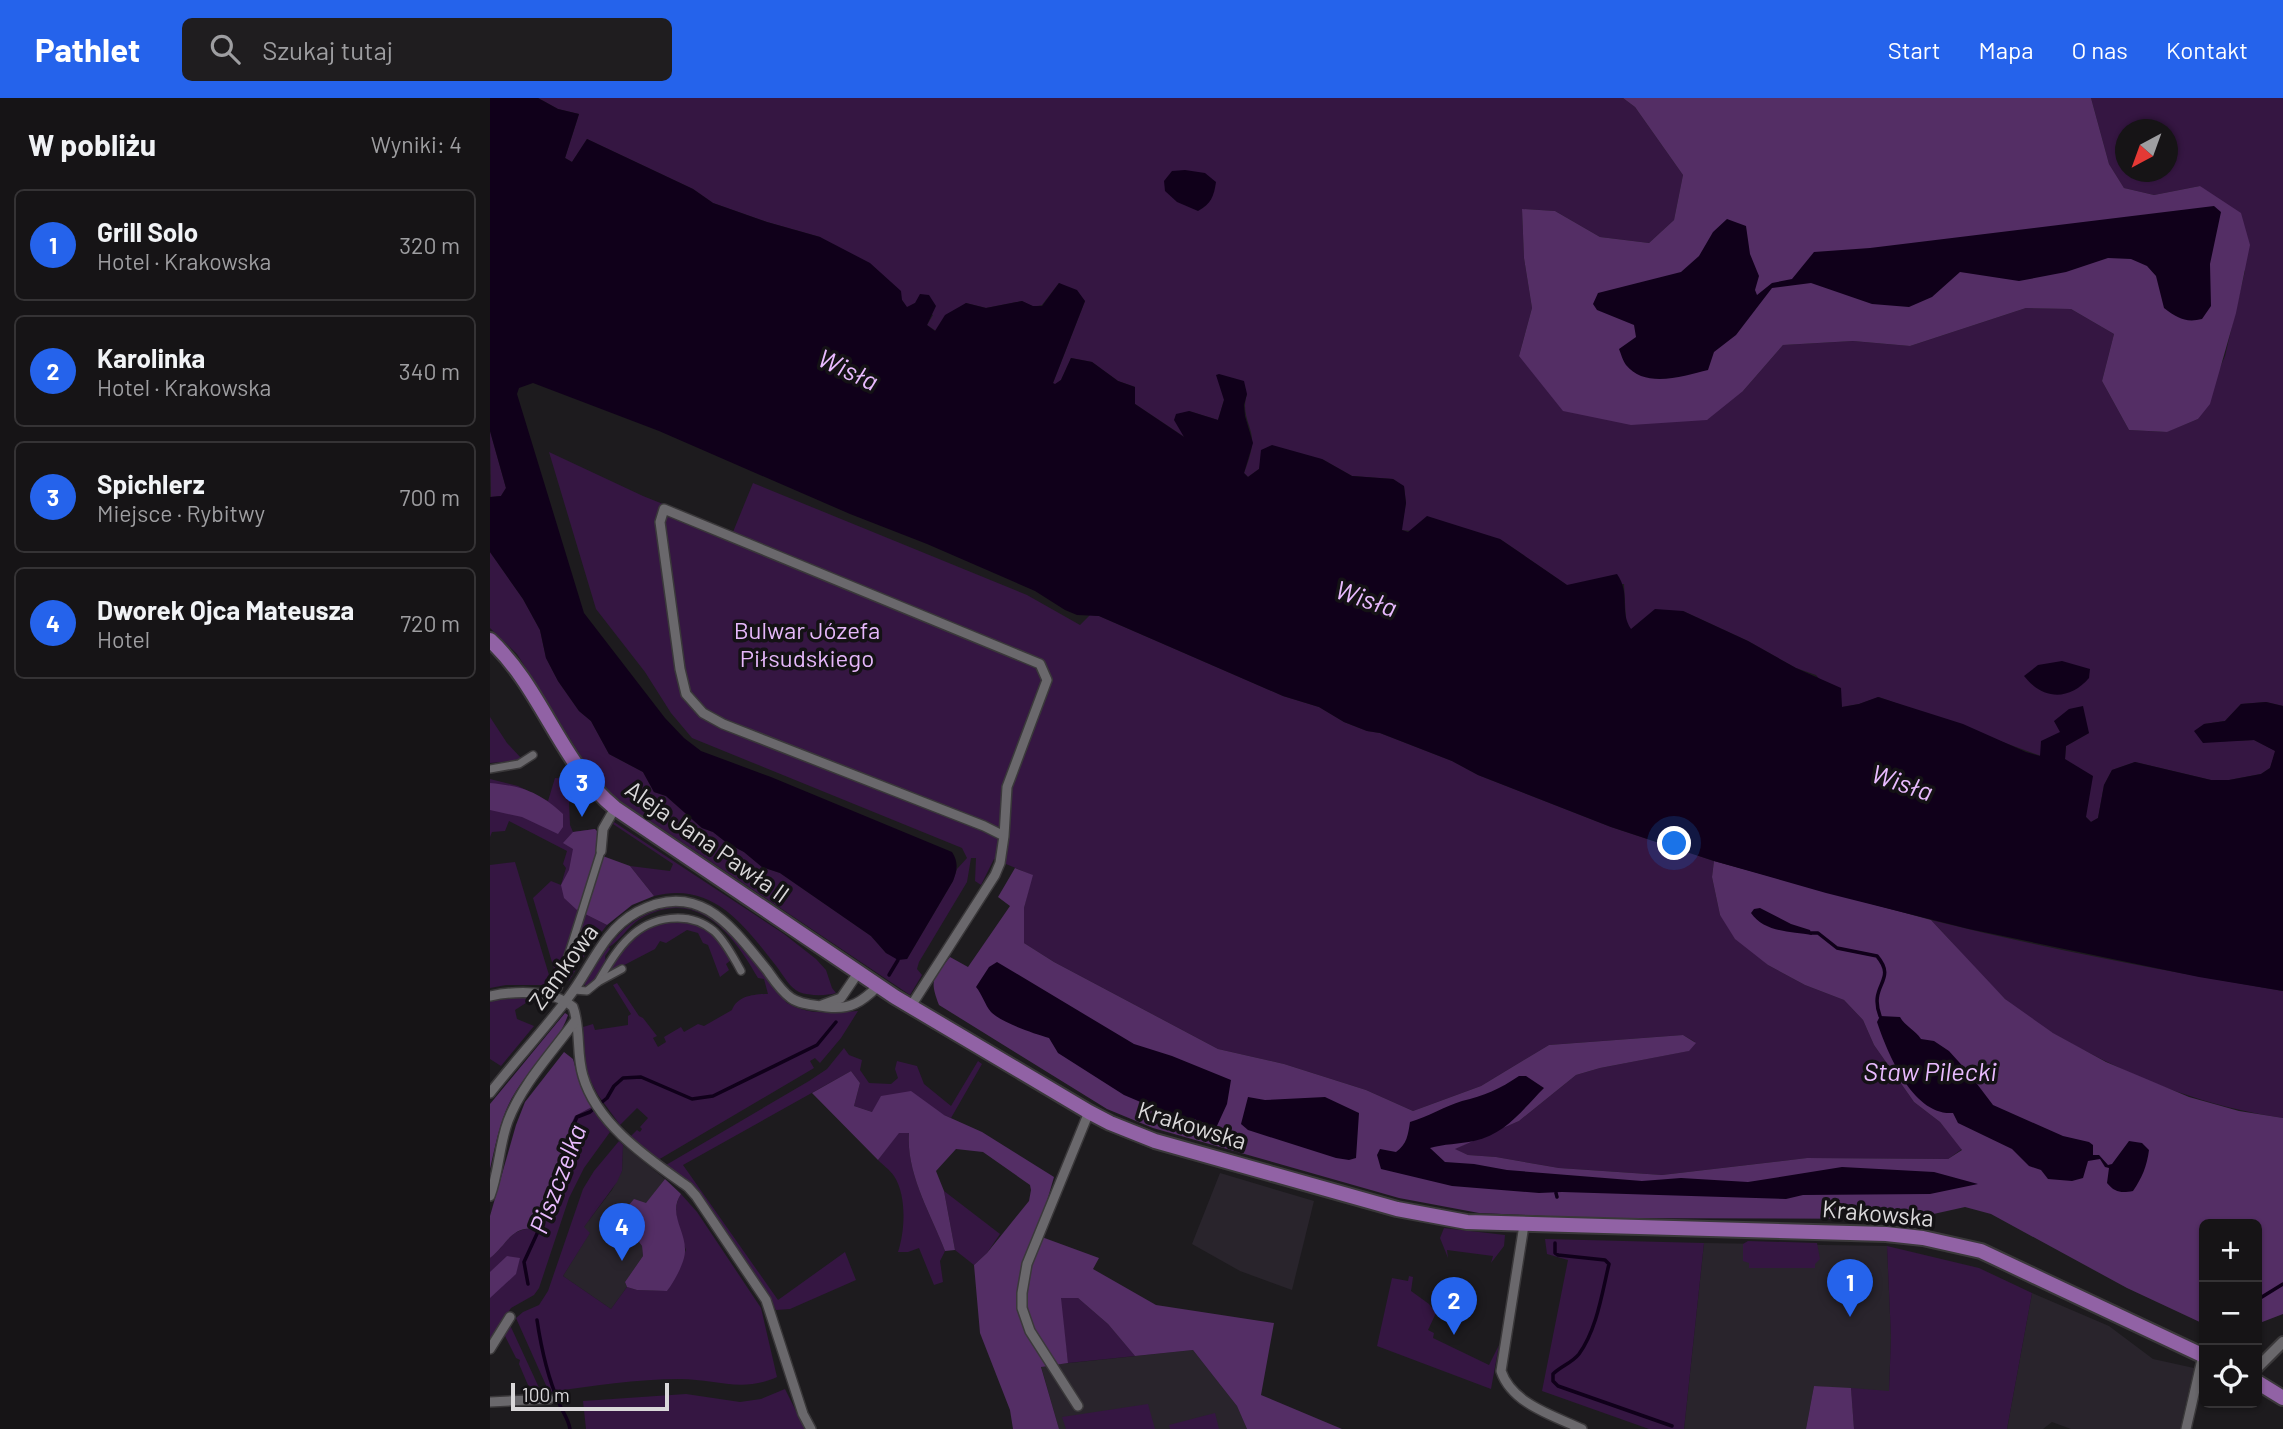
<!DOCTYPE html>
<html lang="pl">
<meta charset="utf-8">
<style>
body{margin:0;font-family:Barlow,sans-serif;background:#1f1d1f;color:#f1f3f6}
.controls{position:absolute;right:21px;bottom:21px;display:grid;overflow:hidden;border-radius:10px;box-shadow:0 2px 5px #0004}
.controls button{width:63px;height:63px;display:grid;place-items:center;padding:0;border:0;border-bottom:2px solid #353335;background:#161416;color:#f1f3f6;font:35px sans-serif}
.compass{position:absolute;left:1625px;top:21px;width:63px;height:63px;border-radius:50%;background:#161416;box-shadow:0 2px 5px #0004;rotate:221deg}
.scale{position:absolute;left:21px;bottom:18px;width:158px;box-sizing:border-box;padding-left:7px;border:4px solid #dad8da;border-top:0;font-size:19px;line-height:24px;white-space:nowrap;color:#dad8da;-webkit-text-stroke:5px #141215;paint-order:stroke}
.you{position:absolute;left:1185px;top:746px;width:24px;height:24px;margin:-18px;border:5px solid #fff;border-radius:50%;background:#1a73e8;box-shadow:0 0 0 10px #1a73e833}
.badge{display:grid;place-items:center;width:46px;height:46px;border-radius:50%;background:#2563eb;color:#fff;font-size:23px;font-weight:700}
.pin{position:absolute;translate:-50% -58px;filter:drop-shadow(0 2px 4px #0008)}
.pin::after{content:'';position:absolute;top:37px;width:24px;height:21px;background:inherit;clip-path:polygon(0 0,100% 0,50% 100%)}
.list{margin:0;padding:0;list-style:none}
h2{display:flex;justify-content:space-between;align-items:center;height:91px;margin:0;padding:0 28px;font-size:30px}
h2 small{font-size:23px;font-weight:400;color:#9e9ea1}
.list li{display:grid;grid-template-columns:46px 1fr auto;gap:21px;align-items:center;box-sizing:border-box;height:112px;margin:0 14px 14px;padding:0 14px;border:2px solid #353335;border-radius:10px}
.list b{display:block;font-size:26px;white-space:nowrap}
.list p{margin:0;font-size:23px;white-space:nowrap;color:#9e9ea1}
.list em{font-size:23px;font-style:normal;color:#9e9ea1}
.icon{flex:none;width:38px;height:38px;fill:none;stroke:currentColor;stroke-width:2;stroke-linecap:round;stroke-linejoin:round}
.map{position:relative;flex:none;width:1793px;height:1331px;overflow:hidden}
header{display:flex;align-items:center;gap:42px;box-sizing:border-box;height:98px;padding:0 35px;background:#2563eb;color:#fff}
header strong{font-size:33px}
nav{display:flex;gap:38px;margin-inline-start:auto;font-size:24px}
.search{width:490px;height:63px;background:#1f1d1f;display:flex;align-items:center;gap:18px;box-sizing:border-box;padding:0 24px;border-radius:10px;color:#9e9ea1;font-size:26px}
main{display:flex}
aside{flex:1;background:#161416}
.map>svg:first-child{display:block}
.built{fill:#29242c}
.green{fill:#351642;fill-rule:evenodd}
.forest{fill:#542e65}
.water{fill:#10001a}
.lines{fill:none;stroke-linecap:round;stroke-linejoin:round}
.stream{stroke:#10001a;stroke-width:3.5}
.pedestrian-casing{stroke:#3a383a;stroke-width:10}
.minor-casing{stroke:#3a383a;stroke-width:12}
.tertiary-casing{stroke:#3a383a;stroke-width:14}
.primary-casing{stroke:#3a383a;stroke-width:18}
.pedestrian{stroke:#6a686c;stroke-width:7}
.minor{stroke:#6a686c;stroke-width:9}
.tertiary{stroke:#6a686c;stroke-width:10}
.primary{stroke:#9162a5;stroke-width:14}
.labels{text-anchor:middle;stroke-width:7;stroke-linejoin:round;paint-order:stroke}
.park-label{font-size:24px;fill:#e6b8fb;stroke:#141215}
.street-label{font-size:24px;fill:#dad8da;stroke:#141215}
.water-label{font-size:26px;font-style:italic;fill:#e9bbff;stroke:#141215}
</style>
<header>
<strong>Pathlet</strong>
<div class="search"><svg class="icon" aria-label="search" viewBox="0 0 24 24"><circle cx="10" cy="10" r="6"/><path d="M15 15l6 6"/></svg>Szukaj tutaj</div>
<nav><a>Start</a><a>Mapa</a><a>O nas</a><a>Kontakt</a></nav>
</header>
<main>
<aside>
<h2>W pobliżu<small>Wyniki: 4</small></h2>
<ul class="list">
<li><span class="badge">1</span><div><b>Grill Solo</b><p>Hotel · Krakowska</p></div><em>320 m</em></li>
<li><span class="badge">2</span><div><b>Karolinka</b><p>Hotel · Krakowska</p></div><em>340 m</em></li>
<li><span class="badge">3</span><div><b>Spichlerz</b><p>Miejsce · Rybitwy</p></div><em>700 m</em></li>
<li><span class="badge">4</span><div><b>Dworek Ojca Mateusza</b><p>Hotel</p></div><em>720 m</em></li>
</ul>
</aside>
<div class="map">
<svg width="1793" height="1331" viewBox="0 0 1793 1331">
<rect width="100%" height="100%" fill="#1d1b1e"/>
<g class="built">
<path d="M133,1047L175,1081L156,1106L139,1107L138,1130L152,1148L153,1158L135,1184L137,1189L121,1211L73,1178L99,1136L93,1130L122,1092L132,1073Z"/>
<path d="M730,1075L824,1103L802,1192L750,1173L702,1146Z"/>
<path d="M1214,1145L1397,1148L1401,1239L1399,1294L1324,1288L1316,1331H1194Z"/>
<path d="M1542,1195L1619,1228L1663,1261L1704,1270L1690,1331H1581L1562,1324L1553,1331H1517Z"/>
<path d="M703,1252L747,1308L757,1331H569L551,1268Z"/>
</g>
<g class="green">
<path d="M48,0H1133L1145,9L1193,77L1184,122L1159,145L1110,139L1065,113L1032,111L1034,160L1042,210L1029,258L1253,293L1293,247L1363,243L1420,248L1536,210L1581,211L1624,236L1612,283L1639,332L1676,334L1708,321L1735,258L1755,173L1710,88L1664,97L1634,90L1619,66L1601,0H1793V608L1776,604L1751,606L1735,623L1714,626L1713,644L1764,642L1786,653L1780,670L1771,676L1739,682H1721L1645,664L1622,672L1614,687L1608,720L1601,724L1596,719L1575,661L1576,648L1599,635L1564,623L1571,634L1551,658L1389,599L1369,606L1352,609L1326,577L1306,570L1258,543L1193,513L1141,532L1136,523L1134,486L1077,487L1010,441L911,432L916,405L914,389L903,381L862,378L832,361L769,371L758,379L754,375C757,367 761,356 762,347C764,329 750,318 757,296L734,302L728,322L699,313L696,340L645,306V289L628,283L602,264L581,260L571,282L565,287L563,285L595,203L569,185L552,207L543,209L532,203L496,210L476,205L446,233L437,227L443,217L425,205L417,210L412,202L330,139L277,124L223,105L203,91L97,41L82,64L75,60L89,16L68,11ZM1636,32H1678V74H1636Z"/>
<path d="M0,333L16,390L11,398L1,399Z"/>
<path d="M59,354L153,398L243,434L263,385L537,497L590,527L600,517L609,518L793,598L829,609L854,624L877,633L890,635L962,663L988,677L1121,729L1224,763L1222,779L1230,817L1278,867L1315,887L1354,902L1373,922L1384,947L1424,1004L1450,1024L1472,1051L1458,1061L1317,1060L1172,1077L1069,1070L1006,1059L978,1057L964,1051L1029,1023L1086,977L1110,970L1198,953L1205,944L1193,937L1059,947L991,988L923,1013L876,992L794,966L728,951L564,864L534,845V810L542,777L504,761L491,787L485,783L486,760H481L477,784L429,864L427,871L432,877L420,897L123,698L99,671L27,556L0,530V454L33,501L50,532L56,560L68,583L89,613L101,623L119,656L153,674L164,694L176,698L212,730L223,734L237,745L254,754L272,769L290,775L381,838L396,855L417,861L463,783L467,771L477,760L472,750L202,640L181,615L155,574L106,511Z"/>
<path d="M0,619L17,645L31,660L22,663L0,665Z"/>
<path d="M65,680L81,681L92,702L79,704L80,727L83,734L105,731L107,756L70,874L64,871L43,800L61,783L71,787L76,770L73,766L77,753L19,723L15,733L2,734L0,739V681L28,688L58,703Z"/>
<path d="M124,724L294,836L326,861L336,872L342,890L346,895C336,898 319,898 309,894C300,890 293,877 287,869C254,827 223,783 164,798L140,768L180,773L183,766L123,726Z"/>
<path d="M25,764L62,887H16L0,890V767Z"/>
<path d="M181,809C236,807 265,869 297,905C319,918 343,914 368,913L351,940L330,965L325,960L320,963L324,970L319,973L168,1062L141,1038L147,1032L150,1034L152,1031L150,1029L158,1020L147,1010L130,1027L108,997L99,980L96,967L93,929L103,926L105,932L138,927V918L141,916L123,887L127,885L149,918L153,920L167,938L163,940L168,949L176,944L174,939L191,929L194,934L208,926L214,928L242,912C247,898 264,896 278,896L274,881L268,880C246,842 210,786 150,821C138,828 130,843 119,849L120,851L115,858L116,865C111,874 106,885 95,888L94,885C118,848 134,817 181,809Z"/>
<path d="M93,815L117,827L99,850L79,883L76,876Z"/>
<path d="M1441,822C1557,851 1675,873 1793,893V1020C1718,1009 1653,984 1586,948C1562,935 1535,920 1515,901C1489,876 1466,848 1441,822Z"/>
<path d="M180,823C213,823 224,835 241,862L236,866L239,872L230,879L218,847L213,845L208,835L197,832L176,845L170,843L165,851L117,876L137,845L162,828Z"/>
<path d="M28,899L42,901L25,912L27,921L44,928L11,968L0,961V903Z"/>
<path d="M354,950L359,957L372,962L370,972L379,985L401,986L408,980L405,971L407,963L427,968L434,986L461,1008L488,963L492,966L461,1020L454,1017L382,1014L364,1008L370,985L361,973L193,1067L288,1202L355,1154L366,1182L300,1211L286,1212L277,1195L204,1088L176,1067L319,983L337,971Z"/>
<path d="M102,1009L120,1034L94,1070L79,1100L49,1190L44,1197L21,1210L0,1243V1160C18,1146 20,1128 47,1131L70,1077L79,1031L85,1018Z"/>
<path d="M409,1034L419,1035C416,1076 441,1116 455,1153L450,1163L453,1184L444,1187L429,1150L418,1154H408C415,1133 417,1098 404,1078C400,1072 393,1067 388,1062Z"/>
<path d="M129,1043L133,1047L132,1073L127,1084L94,1129L100,1135L73,1178L121,1211L137,1189L147,1192L177,1193L196,1152C190,1135 180,1112 191,1096L207,1114L271,1210L287,1279C252,1295 225,1281 190,1281C147,1281 102,1288 59,1294L26,1220L33,1214L49,1207L58,1193L93,1091L104,1073Z"/>
<path d="M454,1093L510,1136L497,1155L484,1167L465,1152Z"/>
<path d="M954,1130L1015,1137L1014,1148L1001,1165L1003,1158L957,1152L958,1160L950,1140Z"/>
<path d="M1055,1141L1214,1145L1194,1331H1159L1052,1293L1078,1162L1057,1156Z"/>
<path d="M1258,1143L1327,1145L1330,1161L1325,1166V1170H1259V1165L1253,1163V1146Z"/>
<path d="M1397,1148L1489,1170L1542,1195L1517,1331H1364L1361,1290L1399,1293L1401,1239Z"/>
<path d="M919,1178L923,1179L921,1193L939,1206L946,1215L938,1232L944,1235L943,1240L999,1267L1009,1247L1001,1291L887,1248L902,1180L918,1183Z"/>
<path d="M570,1200H588L618,1226L645,1258L578,1265Z"/>
<path d="M20,1227L51,1294L38,1287L29,1266L30,1262L26,1260L14,1236Z"/>
<path d="M295,1291L315,1331H96L93,1303L196,1296L250,1304L271,1301Z"/>
<path d="M658,1306L665,1331H576L572,1319Z"/>
<path d="M725,1315L729,1331H680L679,1327Z"/>
</g>
<g class="forest">
<path d="M1133,0H1601L1619,66L1634,90L1664,97L1710,88L1751,115L1760,147L1746,215L1720,306L1708,321L1677,334L1639,332L1612,283L1624,236L1581,211L1536,210L1420,248L1363,243L1293,247L1253,293L1217,322L1141,327L1073,313L1029,258L1042,210L1034,160L1032,111L1065,113L1110,139L1159,145L1184,122L1193,77L1145,9Z"/>
<path d="M0,685C32,688 49,694 73,716V729L68,736L32,719L0,712Z"/>
<path d="M105,731L110,736L107,756L90,809L87,812L74,800L71,787L79,772L83,751L73,745L83,734Z"/>
<path d="M110,757L140,768L164,798L142,807L117,827L93,815Z"/>
<path d="M1224,763L1441,822L1515,901L1563,935L1616,964L1699,999L1749,1013L1793,1020V1216L1767,1226V1126H1714V1226L1637,1190L1501,1116L1475,1109L1421,1121L1101,1120L989,1115L909,1100L663,1030L617,1011L449,907C439,881 443,880 460,859L478,869L520,808L508,799L525,770L543,777L534,810V845L564,864L728,951L794,966L876,992L923,1013L991,988L1059,947L1193,937L1206,945L1199,953L1110,970L1086,977L1029,1023L965,1051L978,1057L1006,1059L1069,1070L1172,1077L1317,1060L1458,1061L1472,1052L1450,1024L1424,1004L1384,947L1373,922L1354,902L1315,887L1278,867L1245,841L1230,817L1222,779Z"/>
<path d="M75,915L78,917C69,945 42,968 26,993C11,1016 6,1045 0,1071V1006Z"/>
<path d="M74,954L83,961L90,986L102,1009L85,1018L79,1031L70,1077L47,1131C21,1127 18,1146 0,1160V1118L26,1027L35,1004Z"/>
<path d="M361,973L370,985L364,1008L382,1014L391,998L421,993L454,1017L492,1034L564,1079L555,1110L559,1113L549,1138L609,1160L603,1171L666,1207L784,1225L771,1297L852,1331H757L747,1308L703,1252L645,1258L618,1226L588,1200H571L578,1265L551,1269L569,1331H523L520,1312L490,1235L484,1167L497,1155L539,1103L541,1092L540,1087L493,1054L466,1051L446,1073L454,1093L465,1152L455,1153C441,1116 416,1076 419,1035H409L388,1062L322,995Z"/>
<path d="M175,1081L191,1096C178,1115 195,1132 195,1151C196,1163 184,1184 177,1193L147,1192L137,1189L135,1184L153,1158L152,1148L138,1129L139,1107L144,1101L156,1105Z"/>
<path d="M17,1158L30,1160L26,1176L0,1200V1174Z"/>
<path d="M1324,1288L1361,1290L1364,1331H1316Z"/>
</g>
<g class="water">
<path d="M0,0H48L68,11L89,16L75,60L82,64L97,41L203,91L223,105L277,124L330,139L380,165L411,193L412,202L417,209L425,205L430,196L439,197L446,208L437,227L445,233L455,217L476,205L496,210L532,203L543,208H552L569,185L587,192L595,203L563,285L565,286L571,282L581,260L602,264L628,283L645,289V306L694,339L684,322L686,316L699,313L728,322L734,302L726,277L729,276L754,283L757,296L754,307L755,318L763,345L754,375L758,379L769,371L771,352L782,347L832,361L862,378L903,381L914,388L916,405L912,432L918,434L937,418L1010,441L1077,487L1127,476C1141,496 1129,513 1141,531L1165,511L1193,513L1258,543L1306,570L1351,590L1352,609L1369,606L1388,599L1473,626L1536,654L1550,658L1551,643L1570,634L1564,623L1579,611L1593,608L1599,635L1576,648L1575,661L1603,678L1596,719L1601,724L1608,720L1614,687L1622,672L1645,664L1721,682H1739L1771,676L1780,670L1785,653L1764,642L1713,645L1704,633L1714,626L1735,623L1751,606L1776,604L1793,608V893L1709,879L1479,831L1336,795L1224,763L1121,729L988,677L962,663L890,635L877,633L854,624L829,609L793,598L609,518L587,517L575,512L545,493L437,446L360,416L169,333L43,285L29,290L27,296L94,515L175,620L194,640L211,653L281,679L462,754C469,765 467,772 463,783L417,861L408,862L396,855L381,838L290,775L272,769L254,754L237,745L223,734L212,730L176,698L164,694L153,674L119,656L101,623L89,613L68,583L56,560L50,532L33,501L0,454V399L11,398L16,390L0,333Z"/>
<path d="M695,72L715,75L726,84C724,98 721,106 708,113L687,104L675,93L674,83L682,73Z"/>
<path d="M1724,108L1731,114L1720,166L1721,208L1712,221C1696,225 1687,220 1674,210L1666,178L1657,168L1641,161L1618,160L1576,174L1529,183L1470,174L1442,199L1419,209L1382,206L1321,185L1282,190L1246,237L1224,254L1218,272C1194,278 1155,291 1136,267C1133,263 1131,256 1129,251L1146,239L1144,227L1107,212L1103,206L1108,195L1191,174L1209,158L1223,134L1237,121L1256,128L1260,156L1269,178L1265,192L1267,197L1282,185L1302,181L1324,154L1380,150Z"/>
<path d="M1572,563L1600,571L1599,580C1579,603 1553,602 1534,578L1548,567Z"/>
<path d="M1270,810L1301,826L1320,832L1322,837C1301,834 1274,834 1261,815L1264,811Z"/>
<path d="M507,864L644,946L682,958L741,982L737,1006L726,1030L704,1021L681,1017L634,997L568,955L559,940C543,935 512,925 501,914C495,907 492,896 486,889L499,869Z"/>
<path d="M1390,918L1410,919C1415,928 1425,932 1431,941L1444,943L1459,953L1478,974L1503,1007L1573,1038L1599,1044L1603,1047V1057H1609L1618,1067L1622,1066L1639,1043L1652,1045L1659,1052C1657,1068 1652,1080 1643,1093C1632,1095 1625,1095 1617,1085L1619,1070L1615,1069L1610,1061L1598,1063L1593,1080L1582,1083L1558,1081L1551,1072L1539,1068L1522,1051L1468,1025L1463,1015C1423,1018 1398,956 1387,924Z"/>
<path d="M1029,978H1036L1054,990C1032,1012 1016,1036 984,1043C970,1046 953,1046 940,1050L955,1064L984,1066L1017,1072L1152,1083L1191,1080L1258,1084L1352,1069L1444,1074L1488,1086L1440,1096L1313,1097L1296,1101L1072,1094L1049,1095L962,1088L891,1071L887,1057L890,1051L906,1054C917,1046 918,1037 920,1024C938,1019 955,1008 972,1003C994,998 1010,991 1029,978Z"/>
<path d="M758,999L775,1002L835,999L869,1015L866,1060L859,1062L846,1060L758,1032L751,1026Z"/>
</g>
<g class="lines">
<g class="stream">
<path d="M1321,835H1328L1347,850L1387,858C1408,883 1378,886 1390,918"/>
<path d="M399,877L408,862"/>
<path d="M1066,1095L1067,1099"/>
<path d="M1065,1145V1155L1068,1157L1115,1162L1119,1166C1112,1195 1107,1231 1089,1256C1082,1265 1071,1268 1063,1276V1283L1068,1288L1182,1328"/>
<path d="M38,1186L34,1164L68,1090L82,1030L87,1019L100,1014L117,1000L124,988L133,980L151,979L202,1001L223,998L327,947L346,924"/>
<path d="M1767,1202L1793,1186"/>
<path d="M47,1222C51,1249 58,1280 69,1305C73,1315 78,1320 80,1331"/>
</g>
<defs>
<g id="pedestrian">
<path d="M0,671L29,666L43,657"/>
<path d="M108,884C117,869 126,852 139,840C161,818 199,812 224,833C235,843 244,860 251,873"/>
<path d="M68,890L111,753"/>
<path d="M84,892L97,893L108,884L132,871"/>
</g>
<g id="minor">
<path d="M111,753L113,731L125,710"/>
<path d="M0,898C25,893 62,891 83,909C91,930 86,956 93,978C107,1027 159,1061 198,1089L206,1098L276,1202L313,1316L321,1331"/>
<path d="M332,907L351,900L368,875"/>
<path d="M421,908L505,777L510,765L514,738L517,689L557,582L550,566L174,411L170,424L190,571L196,596L213,615L233,626L494,728L514,738"/>
<path d="M0,995C25,963 53,933 78,900C101,871 112,833 147,814C209,781 242,829 277,872C284,882 291,893 301,900C311,907 325,907 337,909C360,912 372,904 388,888"/>
<path d="M0,1098C9,1074 9,1047 18,1023C32,986 62,955 85,923"/>
<path d="M1034,1127L1011,1273C1022,1306 1064,1318 1092,1331"/>
<path d="M0,1251L20,1219"/>
<path d="M0,1304L59,1301"/>
<path d="M588,1308L540,1233L532,1210V1195L537,1166L599,1014"/>
<path d="M1696,1331L1713,1257"/>
</g>
<path id="tertiary" d="M1767,1270L1793,1244"/>
<g id="primary">
<path d="M0,542C52,590 70,665 125,710L405,899L599,1014L620,1025L665,1043L907,1111L977,1124L1396,1136L1433,1140L1491,1153L1714,1258"/>
<path d="M1767,1284L1793,1300"/>
</g>
</defs>
<use href="#pedestrian" class="pedestrian-casing"/>
<use href="#minor" class="minor-casing"/>
<use href="#tertiary" class="tertiary-casing"/>
<use href="#primary" class="primary-casing"/>
<use href="#pedestrian" class="pedestrian"/>
<use href="#minor" class="minor"/>
<use href="#tertiary" class="tertiary"/>
<use href="#primary" class="primary"/>
</g>
<g class="labels">
<g class="park-label">
<text x="317" y="541">Bulwar Józefa<tspan x="317" dy="28">Piłsudskiego</tspan></text>
</g>
<g class="street-label">
<text transform="translate(217 744) rotate(35)" y="8">Aleja Jana Pawła II</text>
<text transform="translate(74 869) rotate(-54)" y="8">Zamkowa</text>
<text transform="translate(702 1028) rotate(17)" y="8">Krakowska</text>
<text transform="translate(1388 1116) rotate(5)" y="8">Krakowska</text>
</g>
<g class="water-label">
<text transform="translate(358 272) rotate(25)" y="9">Wisła</text>
<text transform="translate(876 501) rotate(19)" y="9">Wisła</text>
<text transform="translate(1412 685) rotate(19)" y="9">Wisła</text>
<text x="1440" y="983">Staw Pilecki</text>
<text transform="translate(68 1081) rotate(-69)" y="9">Piszczelka</text>
</g>
</g>
</svg>
<div class="controls">
<button>+</button>
<button>−</button>
<button><svg class="icon" aria-label="locate" viewBox="0 0 24 24"><circle cx="12" cy="12" r="6"/><path d="M12 2v4M12 18v4M2 12h4M18 12h4"/></svg></button>
</div>
<svg class="compass" viewBox="-18 -18 36 36"><path d="M0-13l5 13h-10z" fill="#e53935"/><path d="M0 13l5-13h-10z" fill="#9e9ea1"/></svg>
<div class="scale">100 m</div>
<div class="you"></div>
<div class="pin badge" style="left:1360px;top:1219px">1</div>
<div class="pin badge" style="left:964px;top:1237px">2</div>
<div class="pin badge" style="left:92px;top:719px">3</div>
<div class="pin badge" style="left:132px;top:1163px">4</div>
</div>
</main>
